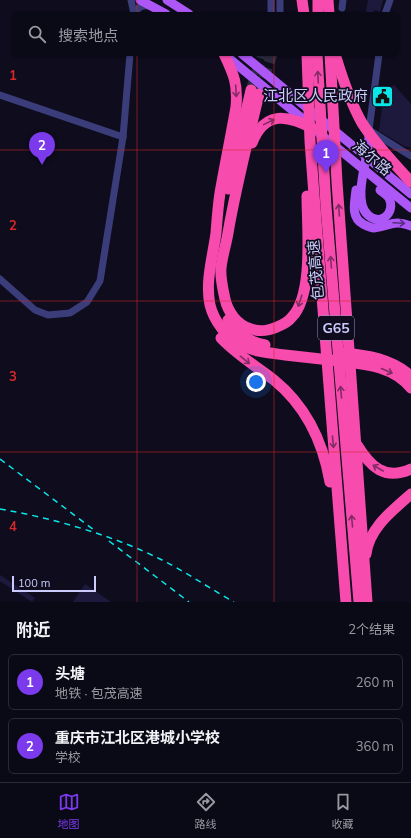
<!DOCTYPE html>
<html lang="zh">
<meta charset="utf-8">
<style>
body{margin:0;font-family:Mulish,"Noto Sans SC",sans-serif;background:#13121f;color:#f1f3f6}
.scale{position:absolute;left:12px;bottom:10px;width:84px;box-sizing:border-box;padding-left:4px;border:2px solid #cccbfd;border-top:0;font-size:11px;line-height:14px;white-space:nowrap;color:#cccbfd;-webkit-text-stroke:3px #0e0c1d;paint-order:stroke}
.you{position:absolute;left:256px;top:382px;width:14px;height:14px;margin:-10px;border:3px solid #fff;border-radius:50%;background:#1a73e8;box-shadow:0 0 0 6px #1a73e833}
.badge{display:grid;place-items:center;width:26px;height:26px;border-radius:50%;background:#7c3aed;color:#fff;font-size:13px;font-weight:700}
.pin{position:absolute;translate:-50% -33px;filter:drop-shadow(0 1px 2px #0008)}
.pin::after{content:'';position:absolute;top:21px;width:14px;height:12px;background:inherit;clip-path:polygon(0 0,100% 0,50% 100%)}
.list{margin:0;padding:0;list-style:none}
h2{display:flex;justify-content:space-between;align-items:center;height:52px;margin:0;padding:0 16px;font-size:17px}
h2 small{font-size:13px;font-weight:400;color:#999aa1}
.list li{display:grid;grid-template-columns:26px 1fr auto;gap:12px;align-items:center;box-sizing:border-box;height:56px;margin:0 8px 8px;padding:0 8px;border:1px solid #2a2a35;border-radius:6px}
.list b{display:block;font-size:15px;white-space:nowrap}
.list p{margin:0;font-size:13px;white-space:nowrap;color:#999aa1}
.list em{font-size:13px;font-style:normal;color:#999aa1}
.icon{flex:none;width:22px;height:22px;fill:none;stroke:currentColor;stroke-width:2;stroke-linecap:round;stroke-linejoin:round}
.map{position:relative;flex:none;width:411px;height:602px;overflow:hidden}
.search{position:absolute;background:#0a0916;box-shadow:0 1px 3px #0004;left:12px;right:12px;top:12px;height:44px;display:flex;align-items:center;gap:10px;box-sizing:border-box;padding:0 14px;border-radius:6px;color:#999aa1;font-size:15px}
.sheet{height:180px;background:#0a0916}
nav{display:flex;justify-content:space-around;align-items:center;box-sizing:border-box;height:56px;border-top:1px solid #2a2a35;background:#0a0916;font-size:11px;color:#999aa1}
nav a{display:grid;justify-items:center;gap:2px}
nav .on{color:#7c3aed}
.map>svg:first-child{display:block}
.building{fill:#1d193d}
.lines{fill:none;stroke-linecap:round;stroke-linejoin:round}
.highway-tunnel{stroke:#2a293f;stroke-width:11;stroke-dasharray:11 5.5;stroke-linecap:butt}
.minor{stroke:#3a3d7a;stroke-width:7}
.major{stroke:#ad57f7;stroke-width:9}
.highway{stroke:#f74bad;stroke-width:11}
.rail{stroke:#0be6e8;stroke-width:1.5;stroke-dasharray:6 5;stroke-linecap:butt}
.oneway{stroke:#822c65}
.oneway2{stroke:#562e7f}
.grid{fill:none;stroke:#d62828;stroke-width:1;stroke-opacity:0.55}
.labels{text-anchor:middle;stroke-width:3.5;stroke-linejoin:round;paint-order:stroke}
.shield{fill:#0e0c1d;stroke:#9392ba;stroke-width:1}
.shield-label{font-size:14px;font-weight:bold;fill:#cccbfd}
.poi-label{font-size:15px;fill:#cccbfd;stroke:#0e0c1d;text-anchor:end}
.street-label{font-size:15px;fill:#cccbfd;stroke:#0e0c1d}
.grid-label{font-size:13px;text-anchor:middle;font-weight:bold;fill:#d62828;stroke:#0e0c1d;stroke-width:3.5;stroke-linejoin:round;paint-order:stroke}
</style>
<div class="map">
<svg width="411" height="602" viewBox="0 0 411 602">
<rect width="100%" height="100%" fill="#0e0c1d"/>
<g class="building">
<path d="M368,0H383L380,12L374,10V13L366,12Z"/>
<path d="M394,85L411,104V148L404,146L379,131L384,91Z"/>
<path d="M0,575L35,598L32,602L0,581Z"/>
<path d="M85,584L111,602H73Z"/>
</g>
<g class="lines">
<g class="highway-tunnel">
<path d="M251,90L263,54"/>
<path d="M259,94L272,54"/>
</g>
<g class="minor">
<path d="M131,0L134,14"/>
<path d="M342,8L343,0"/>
<path d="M134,14C138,7 142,5 150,6"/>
<path d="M271,14V0"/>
<path d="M280,14V0"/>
<path d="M385,14L390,0"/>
<path d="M379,54L369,130L411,156"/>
<path d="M0,95L123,137"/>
<path d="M0,279L35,310L48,315L70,313L87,302L100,281L123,137L130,54"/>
</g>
<g class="major">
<path d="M140,0L166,14"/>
<path d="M167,0L189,14"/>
<path d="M242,54L411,194"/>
<path d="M225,55L309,124"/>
<path d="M369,131C369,136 369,142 368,147C366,164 353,202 368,215C381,227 396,212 389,198C387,195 382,192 380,190"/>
<path d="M319,133L411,208"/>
<path d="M356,190C355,201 350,217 363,224C367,226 370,228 374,228C391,226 393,219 411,226"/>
</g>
<g class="highway">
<path d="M302,0L304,14"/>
<path d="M328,0L329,14"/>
<path d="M318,14V0"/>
<path d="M224,54C234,75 238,84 236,107C231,136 225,164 220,193C218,206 217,220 216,233C213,256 205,281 210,305C214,321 226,337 241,345C254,352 270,353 285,355C303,357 321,359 339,361C365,364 393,366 411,388"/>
<path d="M307,54L310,141L314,195L346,602"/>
<path d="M317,54L326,206L359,602"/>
<path d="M330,54L337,182L367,602"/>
<path d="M335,54C342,77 350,102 362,123C376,145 394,163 411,182"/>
<path d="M259,94C248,140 236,186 228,233C226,245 222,257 221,268C220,277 223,290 225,299C228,312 237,325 251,329C261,332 268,331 277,327C282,325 289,321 292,317C314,294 307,227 307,196"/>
<path d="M252,143C265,110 288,115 314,129"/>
<path d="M228,189L251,90"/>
<path d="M228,320C236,334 250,342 265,345"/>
<path d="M221,338C237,355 256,366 274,380C306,406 323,442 330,482"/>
<path d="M342,353C368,355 391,359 411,376"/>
<path d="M357,445C370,466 384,481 411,469"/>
<path d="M366,554C369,528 393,510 411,494"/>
</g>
<g class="rail">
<path d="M0,459L94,530"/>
<path d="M0,509C52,518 112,535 160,559C186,572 209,588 234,602"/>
<path d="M109,541L189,602"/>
</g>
</g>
<defs><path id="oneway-shaft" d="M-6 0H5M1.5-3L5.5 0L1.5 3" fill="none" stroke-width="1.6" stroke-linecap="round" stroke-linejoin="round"/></defs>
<g class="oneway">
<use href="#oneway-shaft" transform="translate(318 77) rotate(-93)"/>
<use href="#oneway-shaft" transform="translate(236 91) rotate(87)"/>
<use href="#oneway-shaft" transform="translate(269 122) rotate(-26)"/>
<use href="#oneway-shaft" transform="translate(339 210) rotate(-94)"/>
<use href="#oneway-shaft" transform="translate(331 262) rotate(-94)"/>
<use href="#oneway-shaft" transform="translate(300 301) rotate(108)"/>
<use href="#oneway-shaft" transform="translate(245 360) rotate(39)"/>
<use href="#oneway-shaft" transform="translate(387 371) rotate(24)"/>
<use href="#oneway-shaft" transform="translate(341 392) rotate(-95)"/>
<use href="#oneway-shaft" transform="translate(333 442) rotate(85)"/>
<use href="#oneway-shaft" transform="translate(378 468) rotate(-150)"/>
<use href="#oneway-shaft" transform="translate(352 521) rotate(-95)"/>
</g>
<use class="oneway2" href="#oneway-shaft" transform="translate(399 223) rotate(3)"/>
<path class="grid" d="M137,0V14M274,0V14M137,54V602M274,54V602M0,150H411M0,301H411M0,452H411"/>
<defs>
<symbol id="civic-square" viewBox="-11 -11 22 22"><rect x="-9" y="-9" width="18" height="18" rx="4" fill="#0be6e8" stroke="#0e0c1d"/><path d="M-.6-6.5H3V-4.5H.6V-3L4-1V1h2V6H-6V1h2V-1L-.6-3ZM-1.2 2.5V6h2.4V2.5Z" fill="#111"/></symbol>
</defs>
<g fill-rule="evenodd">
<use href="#civic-square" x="370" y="84" width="25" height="25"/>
</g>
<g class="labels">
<rect class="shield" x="318" y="316" width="36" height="24" rx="3"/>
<g class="shield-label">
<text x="336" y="333">G65</text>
</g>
<g class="poi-label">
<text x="368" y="101">江北区人民政府</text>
</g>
<g class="street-label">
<text transform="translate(372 158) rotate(40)" y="5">海尔路</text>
<text transform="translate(316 270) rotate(-95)" y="5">包茂高速</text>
</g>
</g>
<g class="grid-label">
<text x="13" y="80">1</text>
<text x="13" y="230">2</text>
<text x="13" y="381">3</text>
<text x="13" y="531">4</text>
</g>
</svg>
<div class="scale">100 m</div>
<div class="you"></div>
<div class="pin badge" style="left:326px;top:173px">1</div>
<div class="pin badge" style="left:42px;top:165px">2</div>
<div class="search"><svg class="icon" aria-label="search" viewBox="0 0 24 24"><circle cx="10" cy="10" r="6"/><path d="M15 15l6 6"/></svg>搜索地点</div>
</div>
<section class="sheet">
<h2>附近<small>2个结果</small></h2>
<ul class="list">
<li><span class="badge">1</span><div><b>头塘</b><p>地铁 · 包茂高速</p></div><em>260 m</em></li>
<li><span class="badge">2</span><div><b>重庆市江北区港城小学校</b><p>学校</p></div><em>360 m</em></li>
</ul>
</section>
<nav>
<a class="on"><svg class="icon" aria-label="map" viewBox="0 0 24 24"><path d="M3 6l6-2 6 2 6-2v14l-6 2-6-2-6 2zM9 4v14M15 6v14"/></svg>地图</a>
<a><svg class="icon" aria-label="directions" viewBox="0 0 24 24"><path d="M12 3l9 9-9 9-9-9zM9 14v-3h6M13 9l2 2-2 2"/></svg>路线</a>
<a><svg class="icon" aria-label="saved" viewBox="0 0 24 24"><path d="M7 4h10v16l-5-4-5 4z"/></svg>收藏</a>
</nav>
